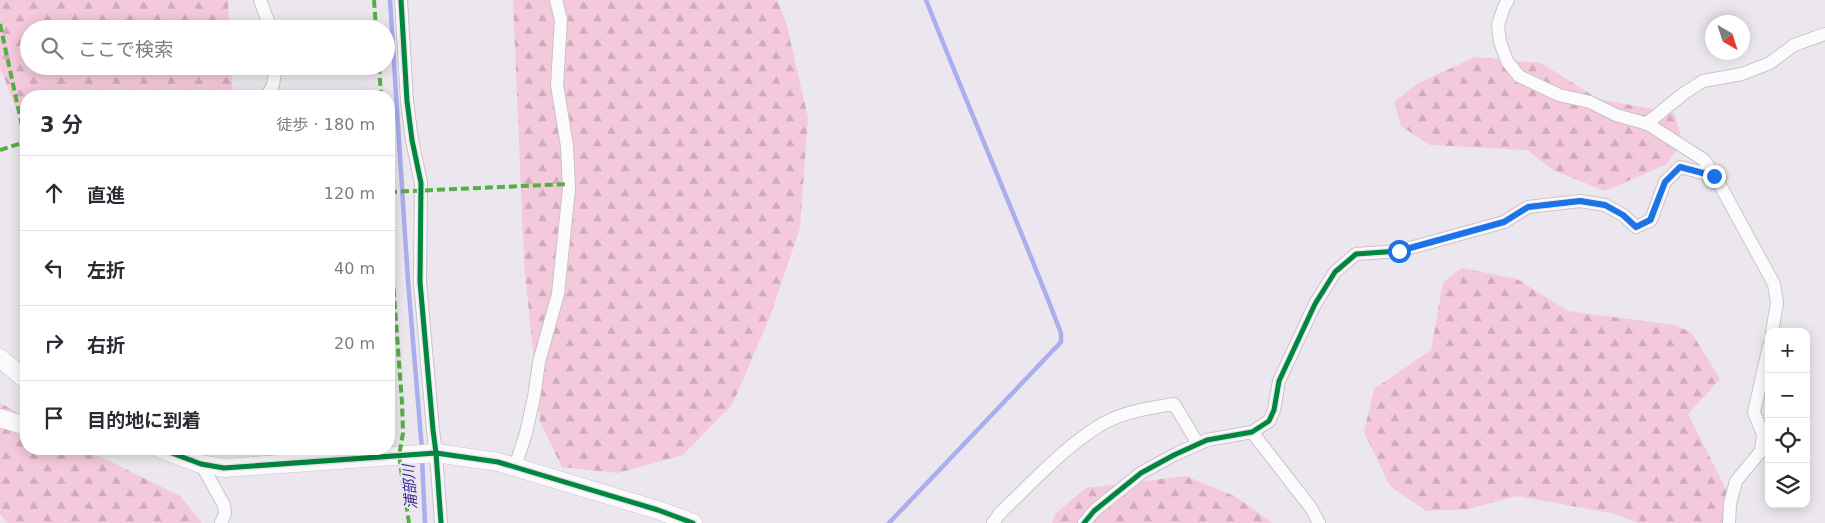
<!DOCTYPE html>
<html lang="ja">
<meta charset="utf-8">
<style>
body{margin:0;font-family:"DejaVu Sans","Noto Sans JP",sans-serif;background:#f2f2f3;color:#2b2b33}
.controls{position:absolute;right:15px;bottom:15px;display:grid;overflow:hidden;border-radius:10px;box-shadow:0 2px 12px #0003}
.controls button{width:45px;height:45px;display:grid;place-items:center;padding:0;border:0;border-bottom:1px solid #e1e1e2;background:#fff;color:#2b2b33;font:25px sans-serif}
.compass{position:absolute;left:1705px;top:15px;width:45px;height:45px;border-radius:50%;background:#fff;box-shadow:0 2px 12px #0003;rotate:141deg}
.stop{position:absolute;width:15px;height:15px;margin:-11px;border:4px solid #1a73e8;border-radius:50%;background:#fff}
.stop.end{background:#1a73e8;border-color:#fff;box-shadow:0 1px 5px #0008}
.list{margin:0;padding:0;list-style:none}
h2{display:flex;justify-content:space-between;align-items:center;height:65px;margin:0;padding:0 20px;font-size:21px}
h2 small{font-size:16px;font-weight:400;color:#7c7c81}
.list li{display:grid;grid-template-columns:32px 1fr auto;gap:15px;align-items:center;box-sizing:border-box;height:75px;padding:0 20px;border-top:1px solid #e1e1e2}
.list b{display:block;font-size:19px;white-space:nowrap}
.list em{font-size:16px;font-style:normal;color:#7c7c81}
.icon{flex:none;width:28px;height:28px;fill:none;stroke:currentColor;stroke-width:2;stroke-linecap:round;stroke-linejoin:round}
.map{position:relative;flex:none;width:1825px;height:523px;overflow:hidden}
.search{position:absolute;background:#fff;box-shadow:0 2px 12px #0003;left:20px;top:20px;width:375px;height:55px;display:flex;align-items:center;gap:12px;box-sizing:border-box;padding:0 18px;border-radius:28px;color:#7c7c81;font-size:19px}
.panel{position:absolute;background:#fff;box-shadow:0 2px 12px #0003;left:20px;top:90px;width:375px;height:365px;border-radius:20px}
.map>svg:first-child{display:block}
.forest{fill:url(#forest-firs)}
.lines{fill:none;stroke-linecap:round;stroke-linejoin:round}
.stream{stroke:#a9aeee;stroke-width:4.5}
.street-casing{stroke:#c8c4ca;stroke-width:14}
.secondary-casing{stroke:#c8c4ca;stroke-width:19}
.street{stroke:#fcfbfc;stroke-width:12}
.secondary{stroke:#fcfbfc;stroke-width:18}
.quiet{stroke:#54b044;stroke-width:4;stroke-dasharray:8 4;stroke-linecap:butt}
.cycleway-casing{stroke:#ede4f1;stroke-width:8}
.cycleway{stroke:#00873e;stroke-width:5}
.route{stroke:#1a73e8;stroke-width:6}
.labels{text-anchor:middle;stroke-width:4;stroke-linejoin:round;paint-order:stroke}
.water-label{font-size:15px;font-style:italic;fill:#30298d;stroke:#ede4f1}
</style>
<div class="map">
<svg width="1825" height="523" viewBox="0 0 1825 523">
<defs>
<pattern id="forest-firs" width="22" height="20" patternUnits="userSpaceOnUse" patternTransform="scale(1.25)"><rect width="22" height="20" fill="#f3c9db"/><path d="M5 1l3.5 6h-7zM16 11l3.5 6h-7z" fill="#cfabbb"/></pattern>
</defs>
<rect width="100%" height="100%" fill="#ece7ee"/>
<g class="forest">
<path d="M0,0H228L229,29H29V66H231L233,96H26V124L16,109L0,67Z"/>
<path d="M513,0H777L786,22L808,117L800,228L771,314L732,405L683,455L618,473L562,467L540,422L524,262Z"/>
<path d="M1475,57L1541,63L1598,99L1674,113L1682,140L1667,164L1605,191L1553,170L1527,150L1430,145L1401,126L1394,102L1415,85Z"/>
<path d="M1462,268L1517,279L1568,311L1673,325L1691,332L1720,379L1688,414L1727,491L1723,523H1638L1615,514L1517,496L1468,509L1426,511L1390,486L1364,432L1374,389L1431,350L1443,282Z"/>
<path d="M0,403L26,417V449H85L180,496L202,523H8L0,514Z"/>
<path d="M1186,476L1234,496L1273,523H1052L1055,514L1086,488Z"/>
</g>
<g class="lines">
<g class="stream">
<path d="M390,0L408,281L422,450"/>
<path d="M422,458L425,523"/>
<path d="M889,523L1061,342V333C1018,221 970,112 926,0"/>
</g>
<defs>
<g id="street">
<path d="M260,0L271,29"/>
<path d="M401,0L407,101L412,140L421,183L420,282L433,430L436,453L441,523"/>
<path d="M1508,0L1504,7L1498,25L1500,42L1507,61L1519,76L1559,95L1590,102L1616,115L1648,124L1704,160L1715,176L1774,284L1777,303L1772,332"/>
<path d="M267,96L273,85L276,66"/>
<path d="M1646,124L1683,94L1703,81L1742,74L1770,63L1794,45L1825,34"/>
<path d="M1252,432L1311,508L1319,523"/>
<path d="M201,464L224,505L225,514L221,523"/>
<path d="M515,467L526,433L534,397L539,362L558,294L569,189L567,146L557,85L561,20L556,0"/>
<path d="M993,523L1000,513C1032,483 1067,444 1104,423C1126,411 1151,408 1174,404L1198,444"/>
<path d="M1084,523L1094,511L1141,473L1174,455L1207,440L1252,432L1269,421L1274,410L1279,381L1315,304L1335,272L1356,254L1399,251L1504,222L1528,207L1580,201L1605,205L1623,215L1636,227L1651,220L1665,182L1680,167L1715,176"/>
<path d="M1729,523L1730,504L1736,481L1761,451L1763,435L1754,412L1769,346"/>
</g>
<g id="secondary">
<path d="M0,358L26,380"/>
<path d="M0,418L26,426"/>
<path d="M161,449L201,464L224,468L436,453L498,462L658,510L693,523"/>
</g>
</defs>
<use href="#street" class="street-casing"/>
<use href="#secondary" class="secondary-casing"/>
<use href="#street" class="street"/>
<use href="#secondary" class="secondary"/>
<g class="quiet">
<path d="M374,0L376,29"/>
<path d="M0,24L26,144"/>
<path d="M379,66L381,96"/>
<path d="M0,150L25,142"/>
<path d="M389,192L568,184"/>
<path d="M389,229L402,402L403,433L399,456L409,523"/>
</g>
<defs>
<g id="cycleway">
<path d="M401,0L407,101L412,140L421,183L420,282L433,430L436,453L441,523"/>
<path d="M161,449L201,464L224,468L436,453L498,462L658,510L693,523"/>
<path d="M1084,523L1094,511L1141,473L1174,455L1207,440L1252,432L1269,421L1274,410L1279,381L1315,304L1335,272L1356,254L1399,251L1504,222L1528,207L1580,201L1605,205L1623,215L1636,227L1651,220L1665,182L1680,167L1715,176"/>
</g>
</defs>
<use href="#cycleway" class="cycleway-casing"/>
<use href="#cycleway" class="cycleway"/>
</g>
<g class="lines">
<path class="route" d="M1399,251L1504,222L1528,207L1580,201L1605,205L1623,215L1636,227L1650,220L1665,182L1680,167L1714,176"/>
</g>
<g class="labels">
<g class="water-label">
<text transform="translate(410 487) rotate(-94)" y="5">浦部川</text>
</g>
</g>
</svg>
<div class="controls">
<button>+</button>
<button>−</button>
<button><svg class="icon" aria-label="locate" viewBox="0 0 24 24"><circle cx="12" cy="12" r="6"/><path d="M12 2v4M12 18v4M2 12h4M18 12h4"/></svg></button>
<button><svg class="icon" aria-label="layers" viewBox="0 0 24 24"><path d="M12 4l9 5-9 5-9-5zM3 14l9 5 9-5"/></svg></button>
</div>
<svg class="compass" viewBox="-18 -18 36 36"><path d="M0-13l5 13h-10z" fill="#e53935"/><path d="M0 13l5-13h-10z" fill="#7c7c81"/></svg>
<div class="stop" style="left:1399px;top:251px"></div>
<div class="stop end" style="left:1714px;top:176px"></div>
<div class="search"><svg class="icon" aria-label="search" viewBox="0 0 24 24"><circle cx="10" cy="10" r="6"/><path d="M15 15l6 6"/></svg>ここで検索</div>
<section class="panel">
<h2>3 分<small>徒歩 · 180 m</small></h2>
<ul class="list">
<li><svg class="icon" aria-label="ahead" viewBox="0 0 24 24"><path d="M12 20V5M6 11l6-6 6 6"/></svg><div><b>直進</b></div><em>120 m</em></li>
<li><svg class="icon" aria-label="left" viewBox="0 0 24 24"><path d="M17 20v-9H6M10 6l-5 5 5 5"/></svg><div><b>左折</b></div><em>40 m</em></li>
<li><svg class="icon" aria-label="right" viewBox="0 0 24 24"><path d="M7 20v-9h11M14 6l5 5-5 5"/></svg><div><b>右折</b></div><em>20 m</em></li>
<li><svg class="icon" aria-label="arrive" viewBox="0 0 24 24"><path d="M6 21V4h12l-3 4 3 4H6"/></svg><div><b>目的地に到着</b></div></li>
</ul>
</section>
</div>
